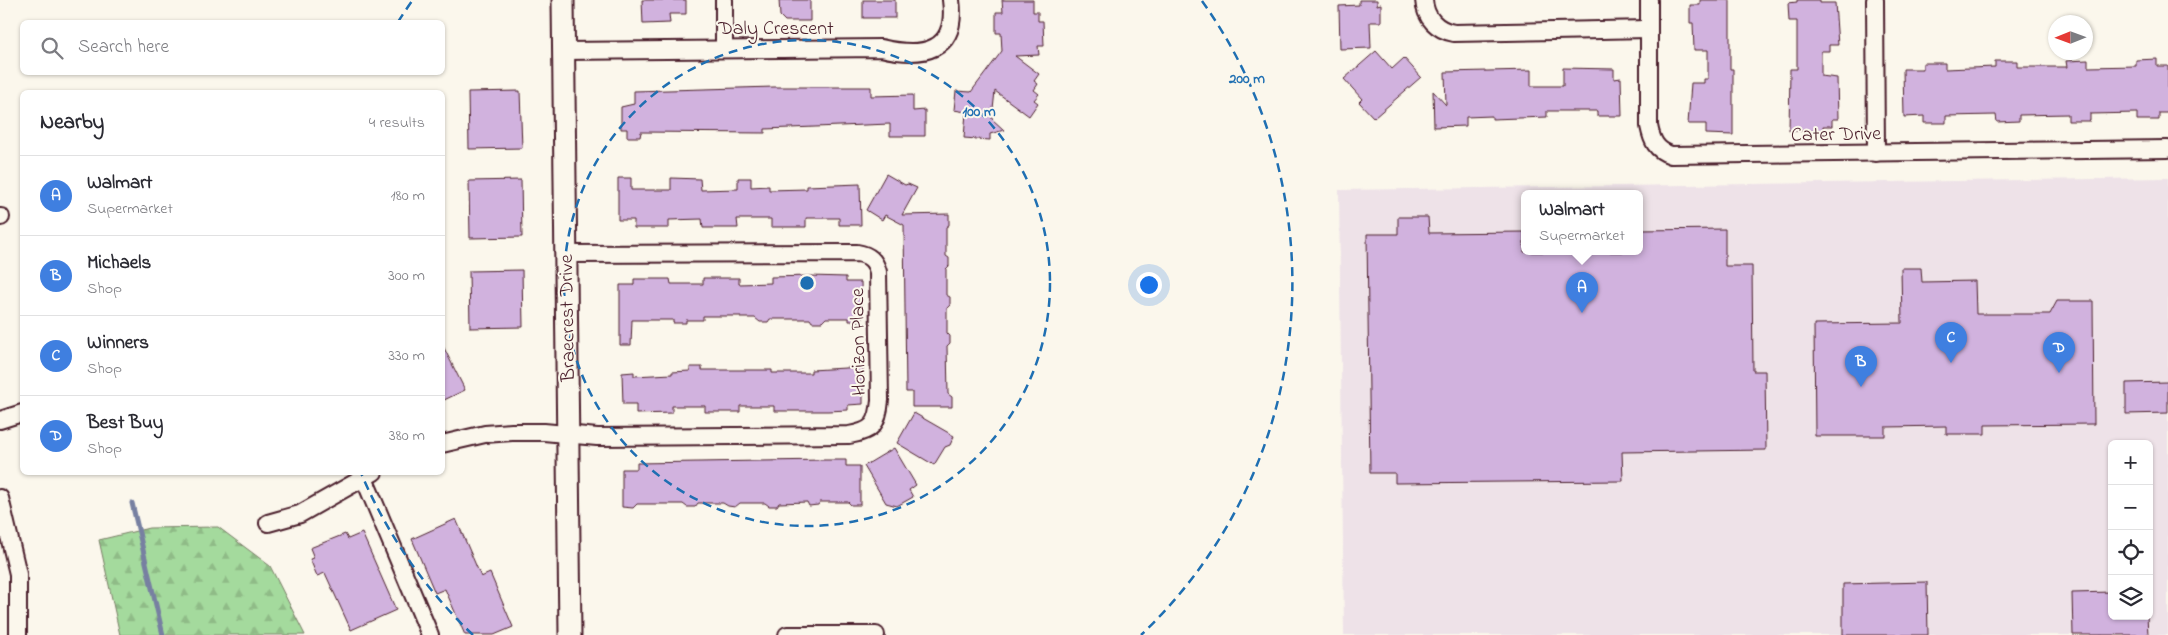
<!DOCTYPE html>
<meta charset="utf-8">
<style>
body{margin:0;font-family:"Indie Flower",sans-serif;background:#f2f2f3;color:#2b2b33}
.controls{position:absolute;right:15px;bottom:15px;display:grid;overflow:hidden;border-radius:8px;box-shadow:0 1px 4px #0004}
.controls button{width:45px;height:45px;display:grid;place-items:center;padding:0;border:0;border-bottom:1px solid #e1e1e2;background:#fff;color:#2b2b33;font:25px sans-serif}
.compass{position:absolute;left:2048px;top:15px;width:45px;height:45px;border-radius:50%;background:#fff;box-shadow:0 1px 4px #0004;rotate:269deg}
.you{position:absolute;left:1148px;top:284px;width:18px;height:18px;margin:-12px;border:4px solid #fff;border-radius:50%;background:#1a73e8;box-shadow:0 0 0 8px #1a73e833}
.badge{display:grid;place-items:center;width:32px;height:32px;border-radius:50%;background:#1a73e8;color:#fff;font-size:16px;font-weight:700}
.pin{position:absolute;translate:-50% -41px;filter:drop-shadow(0 1px 2px #0008)}
.pin::after{content:'';position:absolute;top:26px;width:18px;height:15px;background:inherit;clip-path:polygon(0 0,100% 0,50% 100%)}
.popup{position:absolute;left:1521px;top:190px;width:122px;height:65px;box-sizing:border-box;display:grid;place-content:center;border-radius:8px;background:#fff;filter:drop-shadow(0 1px 4px #0005);font-size:16px;white-space:nowrap;color:#7c7c81}
.popup b{font-size:19px;color:#2b2b33}
.popup::after{content:'';position:absolute;left:50%;top:100%;margin-left:-10px;border:10px solid transparent;border-top-color:#fff}
.list{margin:0;padding:0;list-style:none}
h2{display:flex;justify-content:space-between;align-items:center;height:65px;margin:0;padding:0 20px;font-size:21px}
h2 small{font-size:16px;font-weight:400;color:#7c7c81}
.list li{display:grid;grid-template-columns:32px 1fr auto;gap:15px;align-items:center;box-sizing:border-box;height:80px;padding:0 20px;border-top:1px solid #e1e1e2}
.list b{display:block;font-size:19px;white-space:nowrap}
.list p{margin:0;font-size:16px;white-space:nowrap;color:#7c7c81}
.list em{font-size:16px;font-style:normal;color:#7c7c81}
.icon{flex:none;width:28px;height:28px;fill:none;stroke:currentColor;stroke-width:2;stroke-linecap:round;stroke-linejoin:round}
.map{position:relative;flex:none;width:2168px;height:635px;overflow:hidden}
.search{position:absolute;background:#fff;box-shadow:0 1px 4px #0004;left:20px;top:20px;width:425px;height:55px;display:flex;align-items:center;gap:12px;box-sizing:border-box;padding:0 18px;border-radius:8px;color:#7c7c81;font-size:19px}
.panel{position:absolute;background:#fff;box-shadow:0 1px 4px #0004;left:20px;top:90px;width:425px;height:385px;border-radius:8px}
.map>svg:first-child{display:block}
.built{fill:#eee2e8;fill-rule:evenodd}
.forest{fill:url(#forest-firs);stroke:#777c64}
.lines{fill:none;stroke-linecap:round;stroke-linejoin:round}
.stream{stroke:#7780a1;stroke-width:5}
.building{fill:#d1b2de;stroke:#4a1f2b}
.minor-casing{stroke:#4a1f2b;stroke-width:20}
.tertiary-casing{stroke:#4a1f2b;stroke-width:25}
.minor{stroke:#fbf7ec;stroke-width:16}
.tertiary{stroke:#fbf7ec;stroke-width:21}
.ring{fill:none;stroke:#1f6fb2;stroke-width:2.5;stroke-dasharray:9 6}
.labels{text-anchor:middle;stroke-width:4;stroke-linejoin:round;paint-order:stroke}
.street-label{font-size:20px;fill:#4a1f2b;stroke:#fbf7ec}
.centre{fill:#1f6fb2;stroke:#fbf7ec;stroke-width:2.5}
.ring-label{font-size:15px;text-anchor:middle;font-weight:bold;fill:#1f6fb2;stroke:#fbf7ec;stroke-width:4;stroke-linejoin:round;paint-order:stroke}
</style>
<div class="map">
<svg width="2168" height="635" viewBox="0 0 2168 635">
<defs>
<pattern id="forest-firs" width="22" height="20" patternUnits="userSpaceOnUse" patternTransform="scale(1.25)"><rect width="22" height="20" fill="#a4da9d"/><path d="M5 1l3.5 6h-7zM16 11l3.5 6h-7z" fill="#8fbb87"/></pattern>
</defs>
<rect width="100%" height="100%" fill="#fbf7ec"/>
<filter id="ink" filterUnits="userSpaceOnUse"><feTurbulence type="fractalNoise" baseFrequency=".02" numOctaves="2"/><feDisplacementMap in="SourceGraphic" scale="10" xChannelSelector="R" yChannelSelector="G"/><feConvolveMatrix kernelMatrix="1 2 1 2 8 2 1 2 1" color-interpolation-filters="sRGB"/></filter>
<g filter="url(#ink)">
<path class="built" d="M2168,178V635H1344L1339,190ZM1524,194H1640V252H1524ZM2112,444H2149V616H2112Z"/>
<path class="forest" d="M218,527L270,566L305,635H120L99,540L149,528Z"/>
<g class="lines">
<path class="stream" d="M132,503L163,635"/>
</g>
<g class="building">
<path d="M642,0H686V14H669L670,23L643,24Z"/>
<path d="M779,0H810V21H785L780,16Z"/>
<rect x="863" y="0" width="32" height="18"/>
<path d="M1002,0H1033V12H1038V21H1043L1044,46H1038L1039,55L1015,56L1039,74L1034,81L1038,84L1034,90L1039,94L1034,100L1038,103L1029,116L995,91L992,119L1004,130L990,134V140L964,138L966,112L954,110L956,91L971,92L1002,51L1001,33H996V12H1003Z"/>
<path d="M1359,0H1377V5L1381,4V22H1370L1371,48L1340,49L1339,6L1359,5Z"/>
<path d="M1700,0H1730V69H1733V135L1706,134V124H1688L1691,83H1704V79H1708V50H1694L1693,23H1690V5H1700Z"/>
<path d="M1797,0H1820V3H1835L1838,45H1829V51H1821V76L1837,78L1838,119H1832V126H1823V131H1789L1790,69H1797V21H1789L1788,3L1797,2Z"/>
<path d="M1376,51L1392,69L1404,58L1421,77L1374,118L1359,102L1362,99L1344,79Z"/>
<path d="M2157,59V66H2168V113H2159V120H2137V113L2090,114V121H2068V114L2019,115V121L1997,122L1996,115L1946,116V123H1924V116L1904,117L1903,69H1923V63H1945V69L1995,67V61H2017V67H2067L2066,61L2088,60V67L2136,66V60Z"/>
<path d="M1563,68L1614,69V79L1621,78L1622,116H1597V111H1547V117L1492,119V116L1466,117V126L1434,127L1433,91L1446,105L1445,72L1531,70V86H1563Z"/>
<path d="M774,87H871V96L913,95V111L925,110V136H890V124L765,129V133L641,132L640,137H627V129H621V107L634,104V91Z"/>
<path d="M520,91L522,148L469,149L468,92Z"/>
<path d="M886,174L905,185L908,184L917,188L902,215L949,214V225L946,227V256L949,258V266L946,269V295L950,297V305L947,308V333L950,336V343L947,346L948,394L952,397V407H912V392H906L904,225L885,215L882,220L866,210Z"/>
<path d="M618,178H631V190H671V178L700,179L701,190L738,189V178H751V187L769,186V190L807,189V186L860,184L861,225H839V218H806V227H771V219H737L738,228H703L702,219L669,220V228H634V220H618Z"/>
<path d="M521,180L522,237L470,238L469,181Z"/>
<path d="M1398,217H1428L1429,233L1524,232V252H1640V230L1725,229V266H1752L1753,371H1765L1766,450L1622,452L1623,481L1395,483V473H1370L1367,234H1398Z"/>
<path d="M1901,268H1921L1922,282L1975,281L1976,314H2050L2057,301H2093L2094,424L1985,425V434H1946V426L1885,427V436H1815L1814,324L1902,323Z"/>
<path d="M522,270L523,327L470,328L469,271Z"/>
<path d="M810,276L846,277V282H861L862,321H849V318H826L822,322H812L810,319H770L768,322H760L755,318H741V316H703V320H686V323H673V320H632L631,345H620V285H634V279H670L671,284H703V278H739V284L771,283V277Z"/>
<path d="M442,344L465,390L442,401Z"/>
<path d="M690,367H702V370H772V373H811V370L863,367V404L848,405V410L828,411H774V406H740V412H705V406H672V413L636,414V404H623L622,373L634,372V376L672,374V372L690,371Z"/>
<path d="M2168,382V413L2126,414V383Z"/>
<path d="M914,413L954,436L950,445L945,447L934,465L897,443Z"/>
<path d="M894,448L916,485L909,490L913,497L897,506L886,503L864,466Z"/>
<path d="M825,460H846V466H860V505H851L848,502H820L818,505L809,506L807,502L779,503L777,506H769L765,503H740L735,507L728,506L723,503H698L695,507H687L683,504H637L633,508L622,507V469H637V463Z"/>
<path d="M456,519L481,577L490,573L513,627L494,635H465L445,589L435,593L412,539Z"/>
<path d="M362,533L396,610L351,630L325,573L317,576L310,559L314,558L310,548L345,534L348,539Z"/>
<path d="M1927,582L1928,635H1843V584Z"/>
<path d="M2112,592V616H2147L2148,635H2073L2072,593Z"/>
</g>
<g class="lines">
<defs>
<g id="minor">
<path d="M724,0V49"/>
<path d="M1424,0C1425,18 1437,30 1454,33L1648,29"/>
<path d="M1649,0V126C1652,141 1656,150 1671,155L2168,149"/>
<path d="M1875,0L1876,153"/>
<path d="M563,51L881,48C923,58 958,52 951,0"/>
<path d="M0,217H1"/>
<path d="M0,420L22,413"/>
<path d="M442,444L485,434L512,432H544L597,437L849,435C873,431 878,424 880,400L878,272C875,260 869,255 857,253L565,254"/>
<path d="M364,478L430,635"/>
<path d="M0,498L18,574V635"/>
<path d="M268,523L300,514L374,472"/>
<path d="M787,635H876"/>
</g>
<path id="tertiary" d="M563,0L570,635"/>
</defs>
<use href="#minor" class="minor-casing"/>
<use href="#tertiary" class="tertiary-casing"/>
<use href="#minor" class="minor"/>
<use href="#tertiary" class="tertiary"/>
</g>
</g>
<g class="ring">
<circle cx="807" cy="283" r="243"/>
<path d="M473 635A485 485 0 0 1 361 473M398 22A485 485 0 0 1 412 1M1202 1A485 485 0 0 1 1141 635"/>
</g>
<g class="labels">
<g class="street-label">
<text x="776" y="34">Daly Crescent</text>
<text transform="translate(1836 133) rotate(-1)" y="7">Cater Drive</text>
<text transform="translate(566 318) rotate(-91)" y="7">Braecrest Drive</text>
<text transform="translate(857 342) rotate(-91)" y="7">Horizon Place</text>
</g>
</g>
<circle cx="807" cy="283" r="8" class="centre"/>
<g class="ring-label">
<text x="1247" y="83">200 m</text>
<text x="979" y="116">100 m</text>
</g>
</svg>
<div class="controls">
<button>+</button>
<button>−</button>
<button><svg class="icon" aria-label="locate" viewBox="0 0 24 24"><circle cx="12" cy="12" r="6"/><path d="M12 2v4M12 18v4M2 12h4M18 12h4"/></svg></button>
<button><svg class="icon" aria-label="layers" viewBox="0 0 24 24"><path d="M12 4l9 5-9 5-9-5zM3 14l9 5 9-5"/></svg></button>
</div>
<svg class="compass" viewBox="-18 -18 36 36"><path d="M0-13l5 13h-10z" fill="#e53935"/><path d="M0 13l5-13h-10z" fill="#7c7c81"/></svg>
<div class="you"></div>
<div class="pin badge" style="left:1582px;top:313px;background:#3f7fe0">A</div>
<div class="popup"><b>Walmart</b>Supermarket</div>
<div class="pin badge" style="left:1861px;top:387px;background:#3f7fe0">B</div>
<div class="pin badge" style="left:1951px;top:363px;background:#3f7fe0">C</div>
<div class="pin badge" style="left:2059px;top:373px;background:#3f7fe0">D</div>
<div class="search"><svg class="icon" aria-label="search" viewBox="0 0 24 24"><circle cx="10" cy="10" r="6"/><path d="M15 15l6 6"/></svg>Search here</div>
<section class="panel">
<h2>Nearby<small>4 results</small></h2>
<ul class="list">
<li><span class="badge" style="background:#3f7fe0">A</span><div><b>Walmart</b><p>Supermarket</p></div><em>180 m</em></li>
<li><span class="badge" style="background:#3f7fe0">B</span><div><b>Michaels</b><p>Shop</p></div><em>300 m</em></li>
<li><span class="badge" style="background:#3f7fe0">C</span><div><b>Winners</b><p>Shop</p></div><em>330 m</em></li>
<li><span class="badge" style="background:#3f7fe0">D</span><div><b>Best Buy</b><p>Shop</p></div><em>380 m</em></li>
</ul>
</section>
</div>
